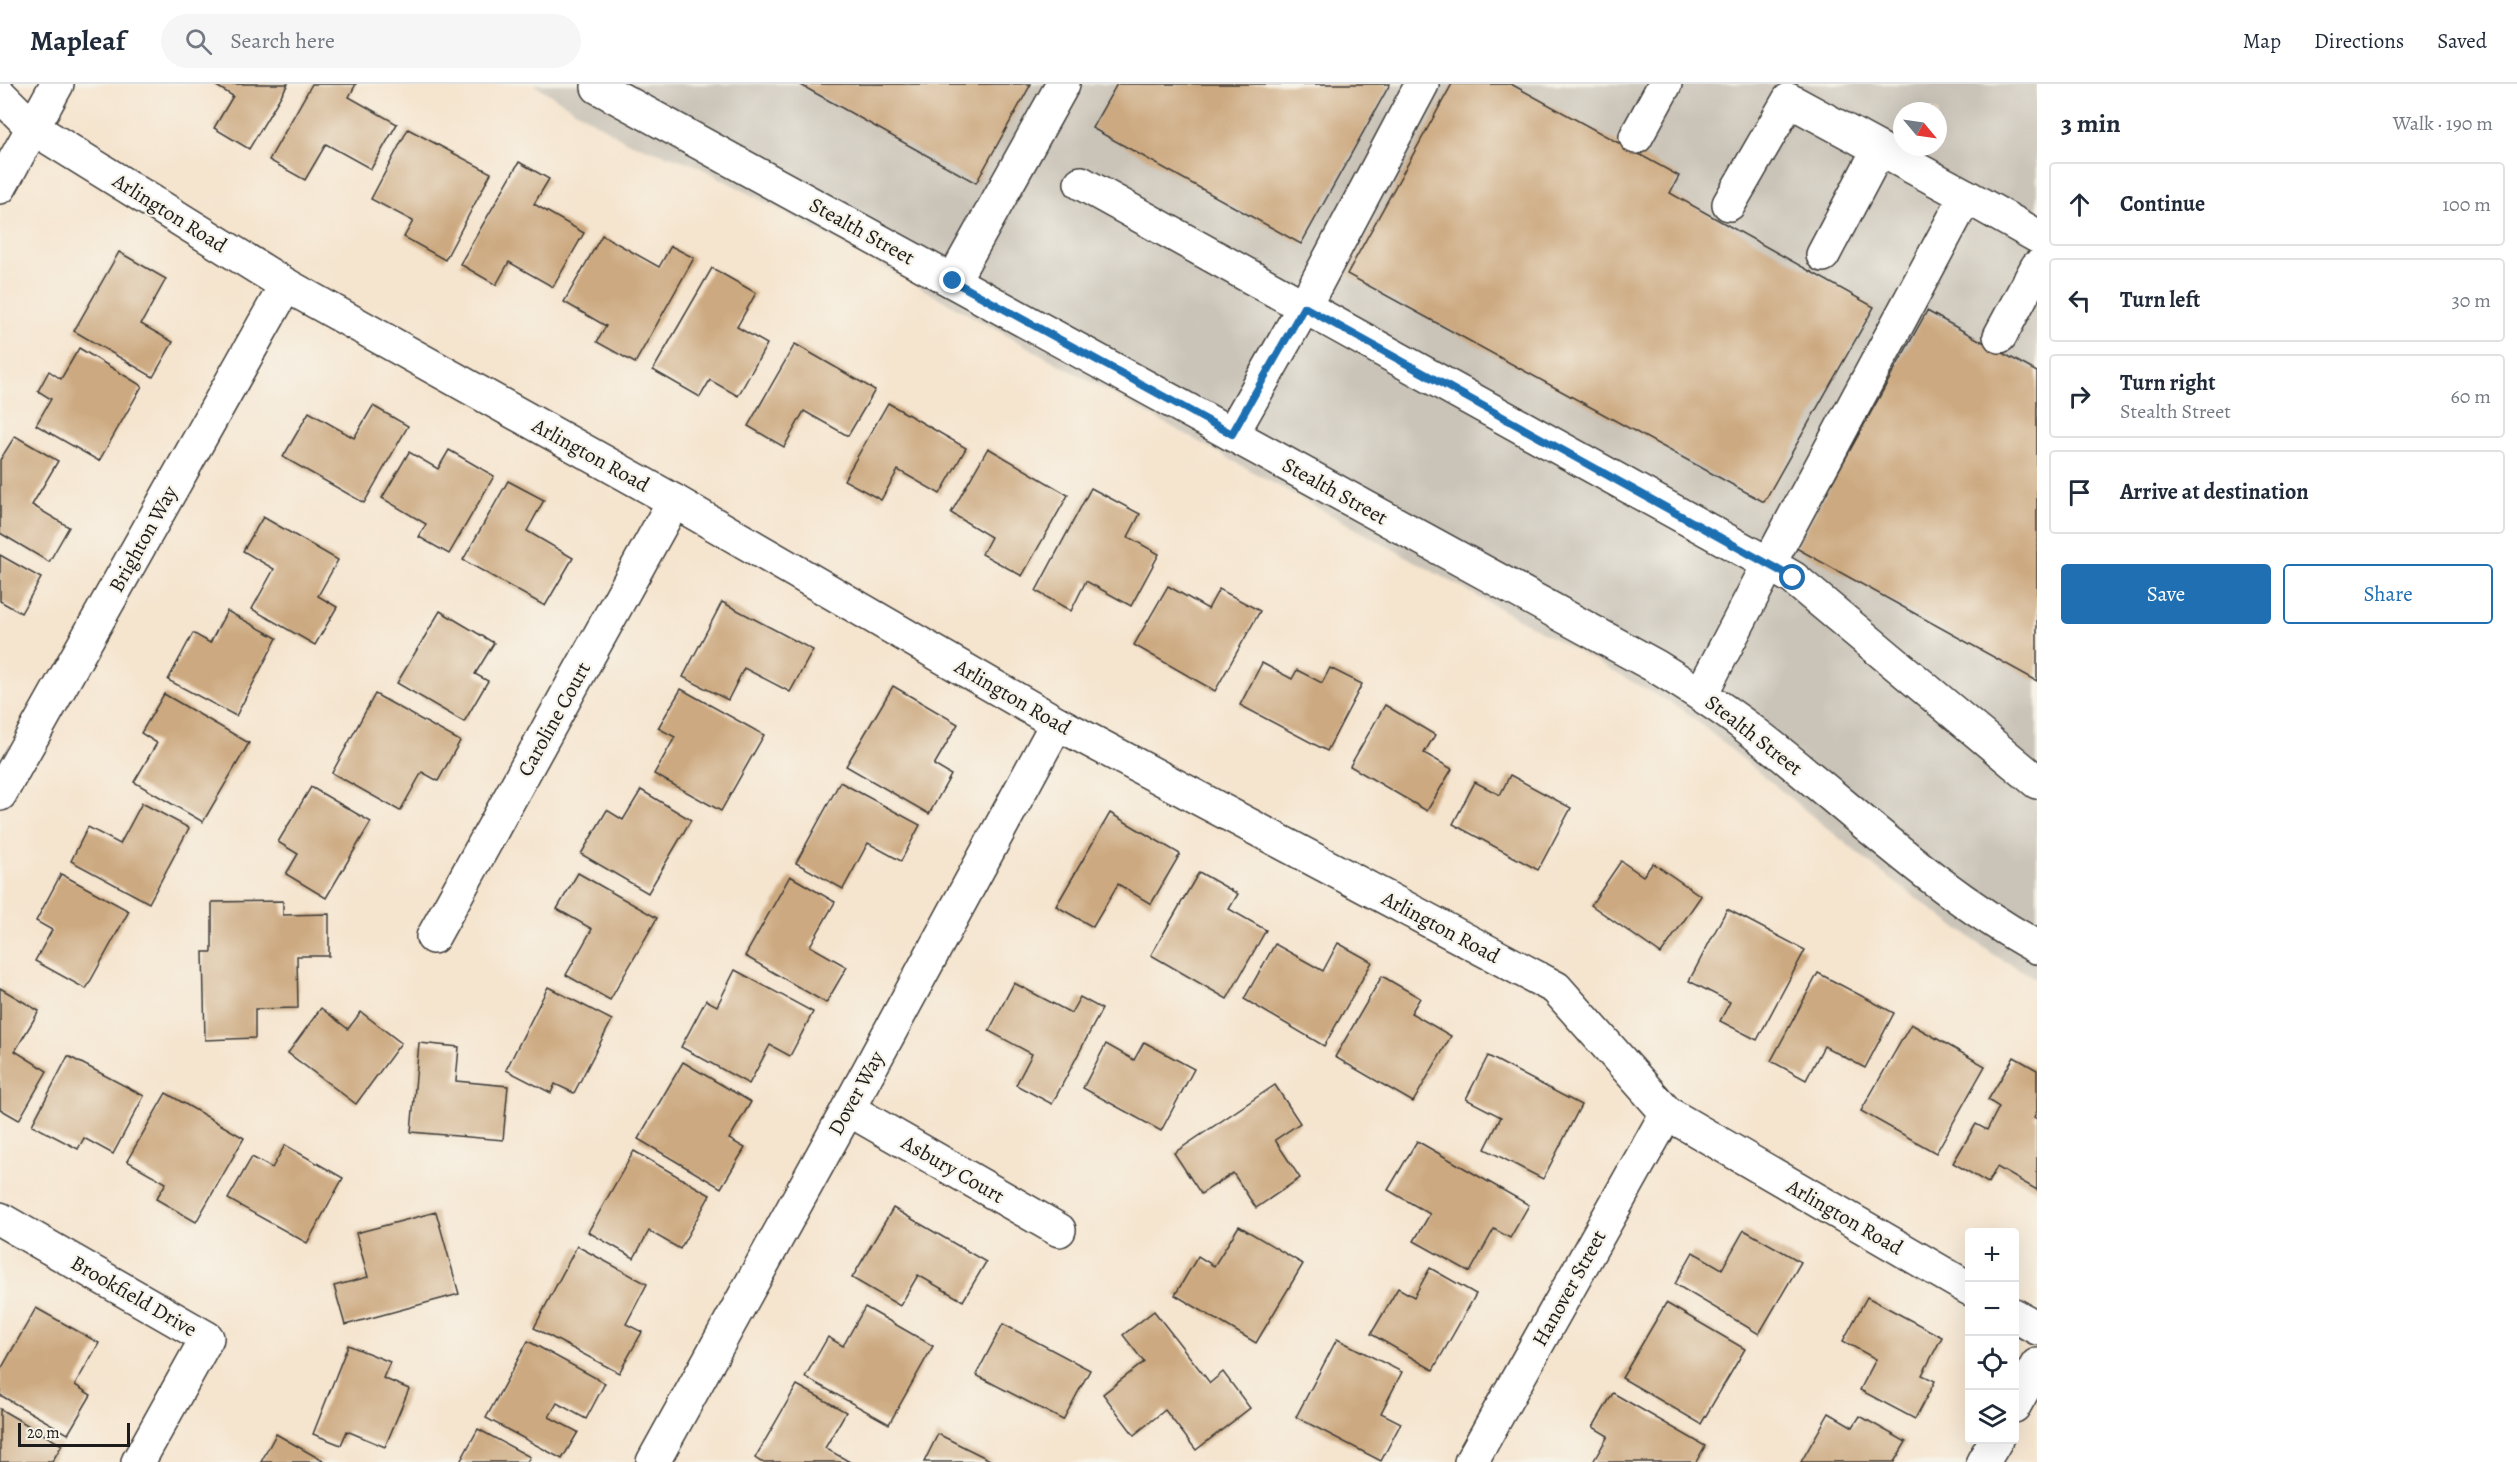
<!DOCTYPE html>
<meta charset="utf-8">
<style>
body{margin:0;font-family:Alegreya,serif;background:#f6f6f7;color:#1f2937}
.controls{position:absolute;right:18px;bottom:18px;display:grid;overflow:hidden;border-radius:6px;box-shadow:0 6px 24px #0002}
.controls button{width:54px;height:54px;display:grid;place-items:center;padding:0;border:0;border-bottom:2px solid #e0e1e3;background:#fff;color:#1f2937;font:30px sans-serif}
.compass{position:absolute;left:1893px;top:18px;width:54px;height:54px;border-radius:50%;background:#fff;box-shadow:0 6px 24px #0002;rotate:119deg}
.scale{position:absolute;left:18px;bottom:15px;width:112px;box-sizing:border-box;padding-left:6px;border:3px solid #1c1c1c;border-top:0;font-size:16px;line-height:21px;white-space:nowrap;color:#1c1c1c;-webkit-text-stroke:4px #f7f3e8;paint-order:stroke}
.stop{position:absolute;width:18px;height:18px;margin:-14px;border:4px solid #1f6fb2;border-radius:50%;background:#fff}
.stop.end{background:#1f6fb2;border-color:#fff;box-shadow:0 2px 6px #0008}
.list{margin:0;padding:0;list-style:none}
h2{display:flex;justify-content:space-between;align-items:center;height:78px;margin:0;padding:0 24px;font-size:26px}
h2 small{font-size:20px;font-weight:400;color:#747a83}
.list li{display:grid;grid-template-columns:39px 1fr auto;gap:18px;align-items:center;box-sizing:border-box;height:84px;margin:0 12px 12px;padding:0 12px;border:2px solid #e0e1e3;border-radius:6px}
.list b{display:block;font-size:22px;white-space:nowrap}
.list p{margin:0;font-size:20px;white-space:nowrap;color:#747a83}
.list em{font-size:20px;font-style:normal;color:#747a83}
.actions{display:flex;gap:12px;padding:18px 24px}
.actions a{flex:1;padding:14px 0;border:2px solid #1f6fb2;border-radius:6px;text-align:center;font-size:21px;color:#1f6fb2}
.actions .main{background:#1f6fb2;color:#fff}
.icon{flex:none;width:33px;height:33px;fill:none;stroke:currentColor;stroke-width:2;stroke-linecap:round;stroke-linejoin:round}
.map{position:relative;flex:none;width:2037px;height:1378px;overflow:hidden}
header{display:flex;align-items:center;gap:36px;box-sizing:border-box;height:84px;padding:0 30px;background:#fff;border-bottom:2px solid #e0e1e3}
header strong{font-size:28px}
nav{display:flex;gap:33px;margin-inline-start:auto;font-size:21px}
.search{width:420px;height:54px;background:#f6f6f7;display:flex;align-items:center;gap:15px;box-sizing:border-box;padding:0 21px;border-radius:33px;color:#747a83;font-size:22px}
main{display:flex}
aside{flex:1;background:#fff}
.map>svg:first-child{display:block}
.industrial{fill:#c9c3b8;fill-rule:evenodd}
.building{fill:#cca980}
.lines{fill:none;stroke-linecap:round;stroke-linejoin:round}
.minor-casing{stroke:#3d3a37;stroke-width:36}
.major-casing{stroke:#3d3a37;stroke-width:36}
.minor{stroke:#fff;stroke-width:33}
.major{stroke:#fff;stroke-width:33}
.route{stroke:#1f6fb2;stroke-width:8}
.labels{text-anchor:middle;stroke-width:4.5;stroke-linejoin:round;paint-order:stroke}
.street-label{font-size:21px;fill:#1c1c1c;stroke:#f7f3e8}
</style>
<header>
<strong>Mapleaf</strong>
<div class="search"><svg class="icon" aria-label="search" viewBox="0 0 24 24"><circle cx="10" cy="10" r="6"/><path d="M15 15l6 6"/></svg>Search here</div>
<nav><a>Map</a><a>Directions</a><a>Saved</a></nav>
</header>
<main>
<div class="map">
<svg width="2037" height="1378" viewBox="0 0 2037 1378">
<rect width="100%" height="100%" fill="#f7f3e8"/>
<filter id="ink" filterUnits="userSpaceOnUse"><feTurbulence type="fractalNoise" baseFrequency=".0167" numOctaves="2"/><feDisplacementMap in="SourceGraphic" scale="12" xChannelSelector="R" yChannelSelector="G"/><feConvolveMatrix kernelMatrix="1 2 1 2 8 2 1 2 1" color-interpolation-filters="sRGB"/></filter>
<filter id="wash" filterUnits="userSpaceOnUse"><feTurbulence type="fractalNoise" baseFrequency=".008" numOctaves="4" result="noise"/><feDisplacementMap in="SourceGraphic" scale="24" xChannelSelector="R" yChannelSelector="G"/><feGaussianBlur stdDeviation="1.35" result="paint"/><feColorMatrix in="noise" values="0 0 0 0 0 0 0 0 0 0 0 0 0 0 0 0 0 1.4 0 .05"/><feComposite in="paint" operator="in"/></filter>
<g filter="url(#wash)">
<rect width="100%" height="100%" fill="#f5e4ce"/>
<path class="industrial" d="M533,0H2037V895L1994,871L1877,785L1683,626L802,138L696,81L627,58ZM1902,27H1938V63H1902Z"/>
<g id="blocks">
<g class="building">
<path d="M213,0H288L249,65L214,44L233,12Z"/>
<path d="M312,0H356L349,13L397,40L371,85L326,60L305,96L269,76Z"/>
<path d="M799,0H1031L976,99Z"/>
<path d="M1117,0H1390L1301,160L1092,44Z"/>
<path d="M1452,0H1511L1679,92L1670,109L1874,223L1764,418L1347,190Z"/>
<path d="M408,45L491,89L445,176L404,153L413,137L371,115Z"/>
<path d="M519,78L549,95L534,120L584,149L553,203L509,178L496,201L460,180Z"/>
<path d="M602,151L659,183L671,162L694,174L635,279L597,258L606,242L564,218Z"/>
<path d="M119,168L166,195L141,240L173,258L153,293L74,247Z"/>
<path d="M712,184L756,209L737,243L767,260L738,312L710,296L700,313L653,286Z"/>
<path d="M1927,227L2037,288V597L1796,464Z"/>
<path d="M795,260L875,306L848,352L804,327L784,363L748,342Z"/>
<path d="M79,264L142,302L99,377L36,341L51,315L38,307L49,287L61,295Z"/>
<path d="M888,319L966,364L940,410L898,386L881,416L844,396Z"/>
<path d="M373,322L408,342L364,419L283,373L309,328L354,354Z"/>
<path d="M15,352L58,377L32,421L69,443L49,478L0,449V376Z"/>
<path d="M988,364L1068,411L1022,492L982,470L991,453L951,429Z"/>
<path d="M449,366L494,392L449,470L419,453L426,440L382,414L409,368L438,385Z"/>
<path d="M508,397L544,416L527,447L573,474L545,522L463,476Z"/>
<path d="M1091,404L1140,430L1128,453L1159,470L1131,522L1086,497L1071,527L1036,507Z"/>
<path d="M263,433L338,476L318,512L337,523L315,561L252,525L274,485L243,467Z"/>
<path d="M0,471L41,494L21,529L0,517Z"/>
<path d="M1168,502L1208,525L1219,505L1260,527L1215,607L1134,561Z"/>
<path d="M722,518L813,566L790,608L744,584L728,616L683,593Z"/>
<path d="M227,527L277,554L236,632L168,596L193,549L210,559Z"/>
<path d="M440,527L494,559L475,590L488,597L464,638L397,599Z"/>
<path d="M1262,579L1292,595L1297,586L1322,599L1330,584L1362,600L1327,667L1240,621Z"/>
<path d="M893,602L958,640L934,681L951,691L929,730L846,682Z"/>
<path d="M681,605L764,651L721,727L654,690L675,653L658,644Z"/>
<path d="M164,610L249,659L203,738L134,698L157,659L141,649Z"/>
<path d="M375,610L460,657L438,697L422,688L400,727L332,689Z"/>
<path d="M1385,621L1435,651L1424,669L1452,685L1427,727L1350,682Z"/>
<path d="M1510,691L1571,724L1538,786L1453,740L1475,698L1500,711Z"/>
<path d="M840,698L920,741L901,777L868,759L843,805L796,779Z"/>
<path d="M311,703L371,738L326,814L286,790L298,770L278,758Z"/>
<path d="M641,706L691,736L648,809L581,770L607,726L623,736Z"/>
<path d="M142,719L189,744L149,819L71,777L88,743L120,760Z"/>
<path d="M1110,729L1180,770L1151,820L1118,800L1093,843L1056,822Z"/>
<path d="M1621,777L1643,792L1653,779L1701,812L1661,870L1591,821Z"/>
<path d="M1199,788L1238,810L1229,825L1266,846L1227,915L1151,871Z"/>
<path d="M578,789L657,834L610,916L566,891L592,845L557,825Z"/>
<path d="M61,790L129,827L86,905L35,877L52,846L36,837Z"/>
<path d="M790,792L835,818L810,862L847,883L826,919L745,872Z"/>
<path d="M283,817V831L329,830V872H297L298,924L255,925V954L205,956L203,868H212V818Z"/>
<path d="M1727,825L1805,866L1757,956L1720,937L1730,918L1689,897Z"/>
<path d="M1338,859L1372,878L1324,962L1244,915L1275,860L1323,887Z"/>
<path d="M735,886L813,928L790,972L770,961L749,1000L681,963L706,916L717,922Z"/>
<path d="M1818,889L1894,929L1865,984L1824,962L1806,996L1771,977Z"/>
<path d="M1382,892L1420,914L1411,929L1451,952L1413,1018L1335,973Z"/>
<path d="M1014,899L1071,929L1080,913L1102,925L1052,1020L1016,1001L1032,970L989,947Z"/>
<path d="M548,903L612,936L574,1009L555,1000L551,1009L506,986Z"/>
<path d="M0,904L39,927L15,967L47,987L19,1036L0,1025Z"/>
<path d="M321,924L348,945L361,928L401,959L356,1020L288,969Z"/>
<path d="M1911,940L1985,982L1936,1069L1861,1027Z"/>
<path d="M1144,958L1194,985L1161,1047L1083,1004L1106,960L1134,976Z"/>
<path d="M419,959L459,963L456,997L508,1002L503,1056L411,1048Z"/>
<path d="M68,972L144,1012L113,1070L84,1054L78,1065L32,1041Z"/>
<path d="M1488,972L1581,1021L1543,1095L1485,1065L1501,1033L1466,1015Z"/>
<path d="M2014,973L2037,986V1027L2034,1033L2037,1035V1106L1997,1083L1988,1099L1953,1079L1976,1040L1987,1046L1999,1023L1988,1016Z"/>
<path d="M683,978L751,1018L729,1055L745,1064L721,1104L638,1055Z"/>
<path d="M1275,1001L1300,1039L1275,1056L1300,1094L1256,1124L1233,1089L1201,1110L1174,1069Z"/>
<path d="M166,1009L244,1054L196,1138L156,1115L166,1099L127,1077Z"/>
<path d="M1417,1057L1529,1121L1510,1154L1494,1145L1470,1188L1414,1157L1430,1130L1388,1106Z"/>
<path d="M285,1061L343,1094L307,1159L228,1115L252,1073L272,1084Z"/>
<path d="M634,1067L710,1111L680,1165L649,1147L634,1174L588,1148Z"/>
<path d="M893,1124L986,1178L963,1217L918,1191L900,1222L852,1194Z"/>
<path d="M436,1128L459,1210L345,1241L334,1202L368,1193L356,1149Z"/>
<path d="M1239,1142L1303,1180L1256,1259L1175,1211L1198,1172L1214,1182Z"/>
<path d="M1744,1146L1801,1178L1759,1250L1675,1200L1693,1168L1722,1185Z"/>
<path d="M577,1162L647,1200L626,1240L642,1248L619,1289L534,1244Z"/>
<path d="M1430,1184L1476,1210L1433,1286L1371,1250L1398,1204L1414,1213Z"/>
<path d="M1867,1213L1942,1253L1922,1291L1935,1297L1915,1335L1860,1306L1876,1275L1843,1257Z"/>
<path d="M1666,1219L1745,1265L1701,1340L1622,1294Z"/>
<path d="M865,1223L933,1262L889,1340L805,1293L828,1253L843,1262Z"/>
<path d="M36,1224L99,1259L75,1301L91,1311L68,1350L0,1311V1287Z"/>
<path d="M1154,1227L1210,1299L1223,1288L1250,1324L1196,1366L1165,1326L1134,1351L1103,1310L1144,1278L1123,1251Z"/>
<path d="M1003,1240L1090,1286L1063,1336L976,1291Z"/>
<path d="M1337,1255L1402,1288L1381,1329L1401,1339L1381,1377L1296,1333Z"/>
<path d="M528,1257L605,1299L586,1335L557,1319L549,1333L578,1348L562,1375L486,1334Z"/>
<path d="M348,1261L390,1278L383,1294L409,1305L385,1363L347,1347L341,1361L313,1350Z"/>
<path d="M797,1301L846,1328L825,1364L850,1378H761L755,1374Z"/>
<path d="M1613,1309L1705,1362L1696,1378H1593L1608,1352L1593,1343Z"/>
<path d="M0,1325L62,1361L52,1378H0Z"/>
<path d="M1829,1329L1853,1343L1860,1332L1906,1358L1894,1378H1801Z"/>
<path d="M478,1345L530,1373L527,1378H460Z"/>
<path d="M276,1350L325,1378H261Z"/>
<path d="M938,1350L994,1378H924Z"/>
</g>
</g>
</g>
<g filter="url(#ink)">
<use href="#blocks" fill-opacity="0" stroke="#3d3a37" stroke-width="1.5"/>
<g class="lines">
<defs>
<g id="minor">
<path d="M600,0L598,3L1657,583C1688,602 1719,622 1748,644C1846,718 1928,803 2037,863"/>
<path d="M0,11L33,44L286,201L674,417L1057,639L1556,904L1667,1029L1970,1205"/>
<path d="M1636,53L1665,0"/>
<path d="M1081,99L1769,480L1966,112L1789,16L1729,120"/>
<path d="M1966,112L2037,152"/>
<path d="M1823,171L1879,65"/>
<path d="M953,197L1063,0"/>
<path d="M2000,252L2037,183"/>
<path d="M1232,350L1304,223L1422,0"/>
<path d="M1701,610L1769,480L1793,494L2037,698"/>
<path d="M0,710L286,201"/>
<path d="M433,853L674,417"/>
<path d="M848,1025L1059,1146"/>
<path d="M0,1135L207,1254L138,1378"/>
<path d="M2014,1231L2037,1244"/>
<path d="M2014,1322L2037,1281"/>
<path d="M653,1378L848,1025L1057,639"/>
<path d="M1471,1378L1667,1029"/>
<path d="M1983,1378L1996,1356"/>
</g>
<path id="major" d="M0,103L57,0"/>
</defs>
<use href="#minor" class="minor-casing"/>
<use href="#major" class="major-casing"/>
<use href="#minor" class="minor"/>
<use href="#major" class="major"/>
</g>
</g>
<g class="lines" filter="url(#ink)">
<path class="route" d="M953,197L1232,350L1304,223L1793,494"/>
</g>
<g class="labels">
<g class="street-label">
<text transform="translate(170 129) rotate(32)" y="7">Arlington Road</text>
<text transform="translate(862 147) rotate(29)" y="7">Stealth Street</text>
<text transform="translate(591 371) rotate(29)" y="7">Arlington Road</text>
<text transform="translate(1335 407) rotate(29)" y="7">Stealth Street</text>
<text transform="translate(143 455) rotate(-61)" y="7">Brighton Way</text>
<text transform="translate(1013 613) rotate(30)" y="7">Arlington Road</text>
<text transform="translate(554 635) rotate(-61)" y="7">Caroline Court</text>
<text transform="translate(1754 651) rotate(38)" y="7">Stealth Street</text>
<text transform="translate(1441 843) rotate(28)" y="7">Arlington Road</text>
<text transform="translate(856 1009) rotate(-61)" y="7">Dover Way</text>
<text transform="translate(953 1085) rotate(30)" y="7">Asbury Court</text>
<text transform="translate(1845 1133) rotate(30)" y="7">Arlington Road</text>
<text transform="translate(1569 1204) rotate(-61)" y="7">Hanover Street</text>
<text transform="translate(134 1212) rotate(30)" y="7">Brookfield Drive</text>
</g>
</g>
</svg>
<div class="controls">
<button>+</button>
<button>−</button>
<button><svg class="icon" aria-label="locate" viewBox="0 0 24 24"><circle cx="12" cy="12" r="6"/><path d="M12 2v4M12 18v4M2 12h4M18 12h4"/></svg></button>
<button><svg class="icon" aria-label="layers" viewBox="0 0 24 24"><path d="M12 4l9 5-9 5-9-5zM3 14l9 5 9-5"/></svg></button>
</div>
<svg class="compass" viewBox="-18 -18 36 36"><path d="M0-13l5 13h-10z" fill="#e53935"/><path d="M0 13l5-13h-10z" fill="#747a83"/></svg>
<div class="scale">20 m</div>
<div class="stop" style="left:1793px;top:494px"></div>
<div class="stop end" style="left:953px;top:197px"></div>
</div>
<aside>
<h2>3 min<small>Walk · 190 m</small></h2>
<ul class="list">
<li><svg class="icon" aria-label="ahead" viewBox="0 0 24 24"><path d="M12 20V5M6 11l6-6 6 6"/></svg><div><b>Continue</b></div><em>100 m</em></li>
<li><svg class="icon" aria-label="left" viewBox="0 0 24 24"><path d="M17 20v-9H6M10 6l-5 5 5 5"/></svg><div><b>Turn left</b></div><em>30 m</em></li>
<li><svg class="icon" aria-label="right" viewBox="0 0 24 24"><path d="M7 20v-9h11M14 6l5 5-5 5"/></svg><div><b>Turn right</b><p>Stealth Street</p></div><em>60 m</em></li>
<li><svg class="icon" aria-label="arrive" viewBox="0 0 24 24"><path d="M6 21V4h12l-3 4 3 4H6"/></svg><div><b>Arrive at destination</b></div></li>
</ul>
<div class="actions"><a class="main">Save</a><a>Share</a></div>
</aside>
</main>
